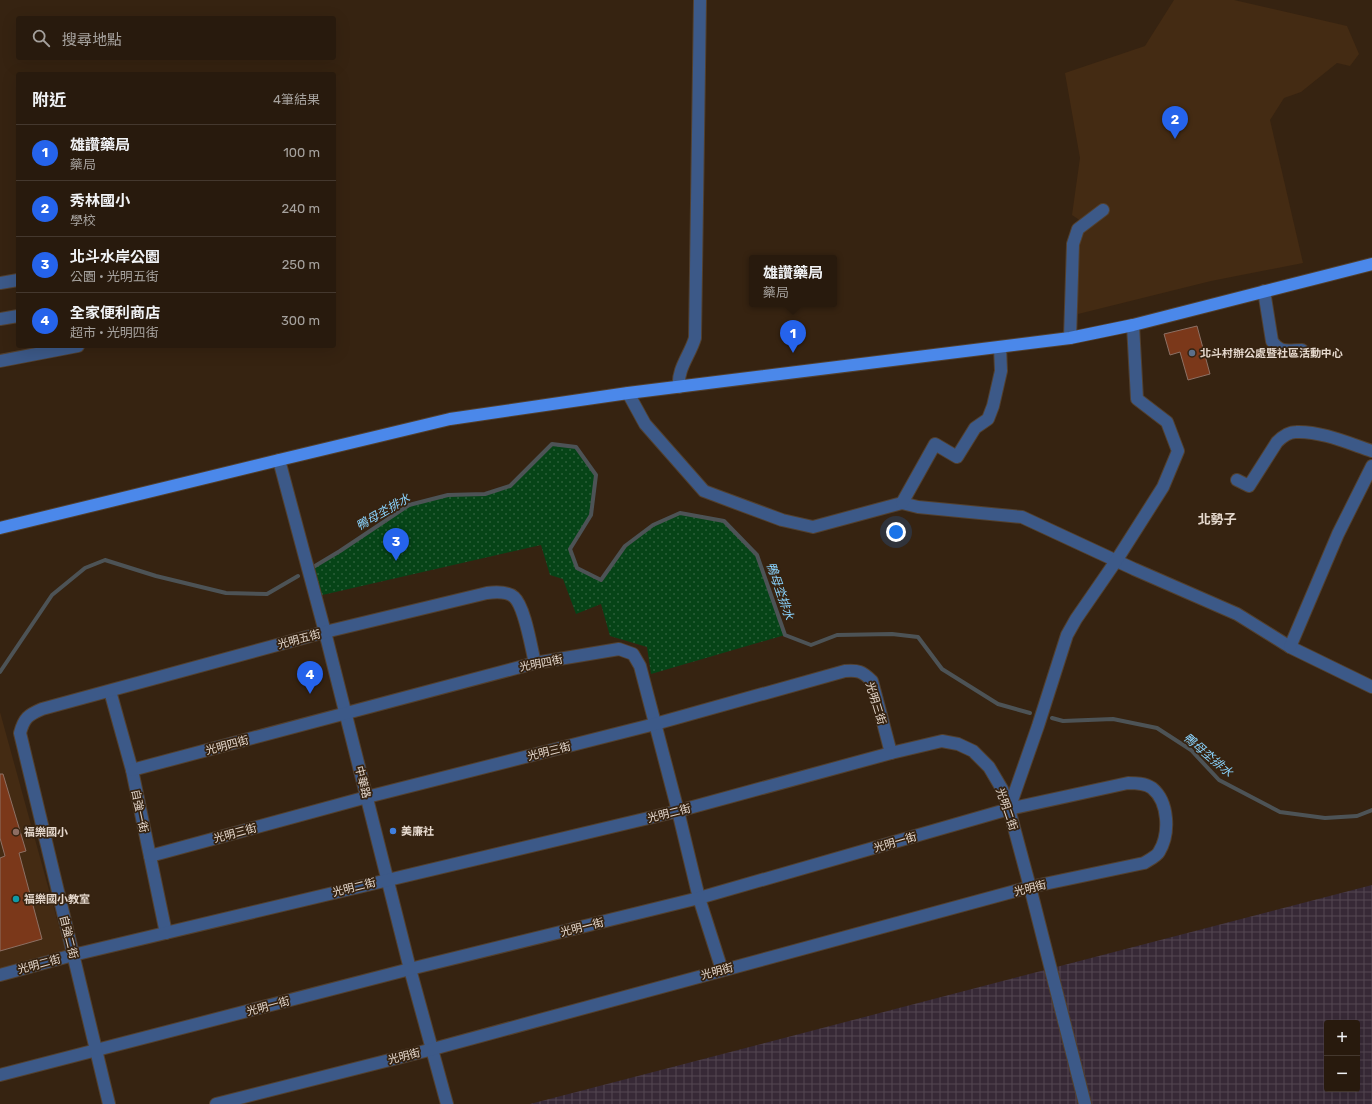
<!DOCTYPE html>
<html lang="zh-TW">
<meta charset="utf-8">
<style>
body{margin:0;font-family:Rubik,"Noto Sans TC",sans-serif;background:#302316;color:#f1f3f6}
.controls{position:absolute;right:12px;bottom:12px;display:grid;overflow:hidden;border-radius:4px;box-shadow:0 4px 16px #0002}
.controls button{width:36px;height:36px;display:grid;place-items:center;padding:0;border:0;border-bottom:1px solid #44382e;background:#281a0d;color:#f1f3f6;font:20px sans-serif}
.you{position:absolute;left:896px;top:532px;width:14px;height:14px;margin:-10px;border:3px solid #fff;border-radius:50%;background:#1a73e8;box-shadow:0 0 0 6px #1a73e833}
.badge{display:grid;place-items:center;width:26px;height:26px;border-radius:50%;background:#2563eb;color:#fff;font-size:13px;font-weight:700}
.pin{position:absolute;translate:-50% -33px;filter:drop-shadow(0 1px 2px #0008)}
.pin::after{content:'';position:absolute;top:21px;width:14px;height:12px;background:inherit;clip-path:polygon(0 0,100% 0,50% 100%)}
.popup{position:absolute;left:749px;top:255px;width:88px;height:52px;box-sizing:border-box;display:grid;place-content:center;border-radius:4px;background:#281a0d;filter:drop-shadow(0 1px 3px #0005);font-size:13px;white-space:nowrap;color:#a5a19d}
.popup b{font-size:15px;color:#f1f3f6}
.popup::after{content:'';position:absolute;left:50%;top:100%;margin-left:-8px;border:8px solid transparent;border-top-color:#281a0d}
.list{margin:0;padding:0;list-style:none}
h2{display:flex;justify-content:space-between;align-items:center;height:52px;margin:0;padding:0 16px;font-size:17px}
h2 small{font-size:13px;font-weight:400;color:#a5a19d}
.list li{display:grid;grid-template-columns:26px 1fr auto;gap:12px;align-items:center;box-sizing:border-box;height:56px;padding:0 16px;border-top:1px solid #44382e}
.list b{display:block;font-size:15px;white-space:nowrap}
.list p{margin:0;font-size:13px;white-space:nowrap;color:#a5a19d}
.list em{font-size:13px;font-style:normal;color:#a5a19d}
.icon{flex:none;width:22px;height:22px;fill:none;stroke:currentColor;stroke-width:2;stroke-linecap:round;stroke-linejoin:round}
.map{position:relative;flex:none;width:1372px;height:1104px;overflow:hidden}
.search{position:absolute;background:#281a0d;box-shadow:0 4px 16px #0002;left:16px;top:16px;width:320px;height:44px;display:flex;align-items:center;gap:10px;box-sizing:border-box;padding:0 14px;border-radius:4px;color:#a5a19d;font-size:15px}
.panel{position:absolute;background:#281a0d;box-shadow:0 4px 16px #0002;left:16px;top:72px;width:320px;height:276px;border-radius:4px}
.map>svg:first-child{display:block}
.industrial{fill:url(#industrial-grid);fill-rule:evenodd}
.built{fill:#442b13}
.park{fill:url(#park-dots)}
.lines{fill:none;stroke-linecap:round;stroke-linejoin:round}
.stream{stroke:#4d5356;stroke-width:4}
.building{fill:#7b381a;stroke:#8d7064}
.minor-casing{stroke:#52402f;stroke-width:14}
.major-casing{stroke:#52402f;stroke-width:14}
.minor{stroke:#3c5988;stroke-width:12}
.major{stroke:#4b88ea;stroke-width:12}
.service-dot{fill:#5c6f8a;stroke:#362311;stroke-width:1.5}
.shop-dot{fill:#3f7fe0;stroke:#362311;stroke-width:1.5}
.education-dot{fill:#8d6e63;stroke:#362311;stroke-width:1.5}
.culture-dot{fill:#0f9aa8;stroke:#362311;stroke-width:1.5}
.labels{text-anchor:middle;stroke-width:3.5;stroke-linejoin:round;paint-order:stroke}
.poi-label{font-size:11px;font-weight:bold;fill:#e5d8cd;stroke:#362311;text-anchor:start}
.street-label{font-size:11px;fill:#e5d8cd;stroke:#362311}
.water-label{font-size:12px;font-style:italic;fill:#8ad4ff;stroke:#362311}
.quarter-label{font-size:13px;font-weight:bold;fill:#e5d8cd;stroke:#362311}
</style>
<div class="map">
<svg width="1372" height="1104" viewBox="0 0 1372 1104">
<defs>
<pattern id="industrial-grid" width="8" height="8" patternUnits="userSpaceOnUse"><rect width="8" height="8" fill="#372936"/><path d="M0 4h8M4 0v8" fill="none" stroke="#544752"/></pattern>
<pattern id="park-dots" width="8" height="8" patternUnits="userSpaceOnUse"><rect width="8" height="8" fill="#064417"/><path d="M2 2h.1M6 6h.1" fill="none" stroke="#2a5e38" stroke-width="1.8" stroke-linecap="round"/></pattern>
</defs>
<rect width="100%" height="100%" fill="#362311"/>
<path class="industrial" d="M1372,885V1104H530ZM1327,1023H1357V1089H1327Z"/>
<g class="built">
<path d="M1174,0H1234L1347,26L1359,54L1350,66L1337,63L1301,92L1284,98L1270,120L1303,263L1211,281L1078,314L1072,282L1081,221L1072,215L1080,158L1065,73L1145,46Z"/>
<path d="M0,712L66,952L0,969Z"/>
</g>
<path class="park" d="M552,444L576,447L595,476L591,515L570,549L577,568L601,580L625,546L659,522L680,513L724,521L757,555L785,635L651,674L647,647L610,636L601,604L576,614L563,579L550,575L541,545L318,596L310,569L409,505L446,495L486,494L510,486Z"/>
<g class="lines">
<g class="stream">
<path d="M310,569L340,551L409,505L448,495L485,494L510,486L552,444L576,447L596,475L591,515L570,549L577,568L601,580L625,546L653,525L680,513L724,521L757,555L785,635L811,645L837,635L892,634L918,637L942,669L998,704L1030,713"/>
<path d="M0,672L52,595L85,568L105,560L156,576L226,593L267,594L298,576"/>
<path d="M1052,718L1063,721L1113,719L1157,728L1191,750L1219,780L1280,812L1325,818L1357,816L1372,810"/>
</g>
</g>
<g class="building">
<path d="M1197,326L1210,374L1188,380L1180,352L1170,355L1164,334Z"/>
<path d="M0,774H3L26,851L19,853L42,939L0,951V858L5,856L0,838Z"/>
</g>
<g class="lines">
<defs>
<g id="minor">
<path d="M0,283L18,280"/>
<path d="M1264,291L1272,341C1280,354 1289,350 1302,350"/>
<path d="M0,319L18,316"/>
<path d="M1070,338L1073,244L1078,229L1103,210"/>
<path d="M0,361L78,346"/>
<path d="M679,387C677,369 690,355 695,338L700,0"/>
<path d="M628,393L645,424L704,491L720,497L782,520L813,527L902,503L918,507L1022,517L1134,569L1237,614L1290,647L1372,687"/>
<path d="M279,460L325,632L410,969L447,1104"/>
<path d="M1237,480L1249,486L1277,442C1282,437 1288,432 1296,432C1321,431 1348,443 1372,451"/>
<path d="M902,503L935,444L957,457L975,428L988,419L993,406L1001,371L1000,347"/>
<path d="M1290,647L1338,534L1372,466"/>
<path d="M110,691L132,770L166,933"/>
<path d="M132,770L535,663L619,649L633,654L640,666L678,811L699,898L722,970"/>
<path d="M1009,809L1038,726L1067,635L1076,619L1116,561L1163,487L1178,451L1167,422L1137,399L1133,325"/>
<path d="M150,856L367,797L655,724L845,671C858,670 862,671 872,681L891,753"/>
<path d="M0,975L73,955L678,811L891,753L942,741L958,744L973,751L989,767L1002,789L1009,809L1030,887L1085,1104"/>
<path d="M0,1075L410,969L699,898L1009,809L1128,783C1136,783 1145,783 1152,788C1169,802 1170,834 1159,852C1157,856 1149,860 1144,863L1030,887L433,1049L216,1104"/>
<path d="M109,1104L20,733C24,718 28,715 42,709L325,632L487,593C495,592 507,591 514,597C525,607 531,647 535,663"/>
</g>
<path id="major" d="M0,528L279,460L450,419L628,393L1070,338L1133,325L1372,264"/>
</defs>
<use href="#minor" class="minor-casing"/>
<use href="#major" class="major-casing"/>
<use href="#minor" class="minor"/>
<use href="#major" class="major"/>
</g>
<circle class="service-dot" cx="1192" cy="353" r="4"/>
<circle class="shop-dot" cx="393" cy="831" r="4"/>
<circle class="education-dot" cx="16" cy="832" r="4"/>
<circle class="culture-dot" cx="16" cy="899" r="4"/>
<g class="labels">
<g class="poi-label">
<text x="1200" y="357">北斗村辦公處暨社區活動中心</text>
<text x="401" y="835">美廉社</text>
<text x="24" y="836">福樂國小</text>
<text x="24" y="903">福樂國小教室</text>
</g>
<g class="street-label">
<text transform="translate(299 639) rotate(-15)" y="4">光明五街</text>
<text transform="translate(541 663) rotate(-11)" y="4">光明四街</text>
<text transform="translate(876 703) rotate(73)" y="4">光明三街</text>
<text transform="translate(227 745) rotate(-15)" y="4">光明四街</text>
<text transform="translate(549 751) rotate(-14)" y="4">光明三街</text>
<text transform="translate(363 782) rotate(76)" y="4">中華路</text>
<text transform="translate(1007 809) rotate(71)" y="4">光明二街</text>
<text transform="translate(140 811) rotate(78)" y="4">自強一街</text>
<text transform="translate(669 813) rotate(-14)" y="4">光明二街</text>
<text transform="translate(235 833) rotate(-15)" y="4">光明三街</text>
<text transform="translate(895 842) rotate(-16)" y="4">光明一街</text>
<text transform="translate(354 887) rotate(-14)" y="4">光明二街</text>
<text transform="translate(1030 888) rotate(-14)" y="4">光明街</text>
<text transform="translate(582 927) rotate(-14)" y="4">光明一街</text>
<text transform="translate(69 937) rotate(76)" y="4">自強二街</text>
<text transform="translate(39 964) rotate(-15)" y="4">光明二街</text>
<text transform="translate(717 971) rotate(-15)" y="4">光明街</text>
<text transform="translate(268 1006) rotate(-15)" y="4">光明一街</text>
<text transform="translate(404 1056) rotate(-14)" y="4">光明街</text>
</g>
<g class="water-label">
<text transform="translate(383 512) rotate(-30)" y="4">鴨母坔排水</text>
<text transform="translate(780 591) rotate(71)" y="4">鴨母坔排水</text>
<text transform="translate(1208 755) rotate(40)" y="4">鴨母坔排水</text>
</g>
<g class="quarter-label">
<text x="1217" y="524">北勢子</text>
</g>
</g>
</svg>
<div class="controls">
<button>+</button>
<button>−</button>
</div>
<div class="you"></div>
<div class="pin badge" style="left:793px;top:353px">1</div>
<div class="popup"><b>雄讚藥局</b>藥局</div>
<div class="pin badge" style="left:1175px;top:139px">2</div>
<div class="pin badge" style="left:396px;top:561px">3</div>
<div class="pin badge" style="left:310px;top:694px">4</div>
<div class="search"><svg class="icon" aria-label="search" viewBox="0 0 24 24"><circle cx="10" cy="10" r="6"/><path d="M15 15l6 6"/></svg>搜尋地點</div>
<section class="panel">
<h2>附近<small>4筆結果</small></h2>
<ul class="list">
<li><span class="badge">1</span><div><b>雄讚藥局</b><p>藥局</p></div><em>100 m</em></li>
<li><span class="badge">2</span><div><b>秀林國小</b><p>學校</p></div><em>240 m</em></li>
<li><span class="badge">3</span><div><b>北斗水岸公園</b><p>公園 · 光明五街</p></div><em>250 m</em></li>
<li><span class="badge">4</span><div><b>全家便利商店</b><p>超市 · 光明四街</p></div><em>300 m</em></li>
</ul>
</section>
</div>
